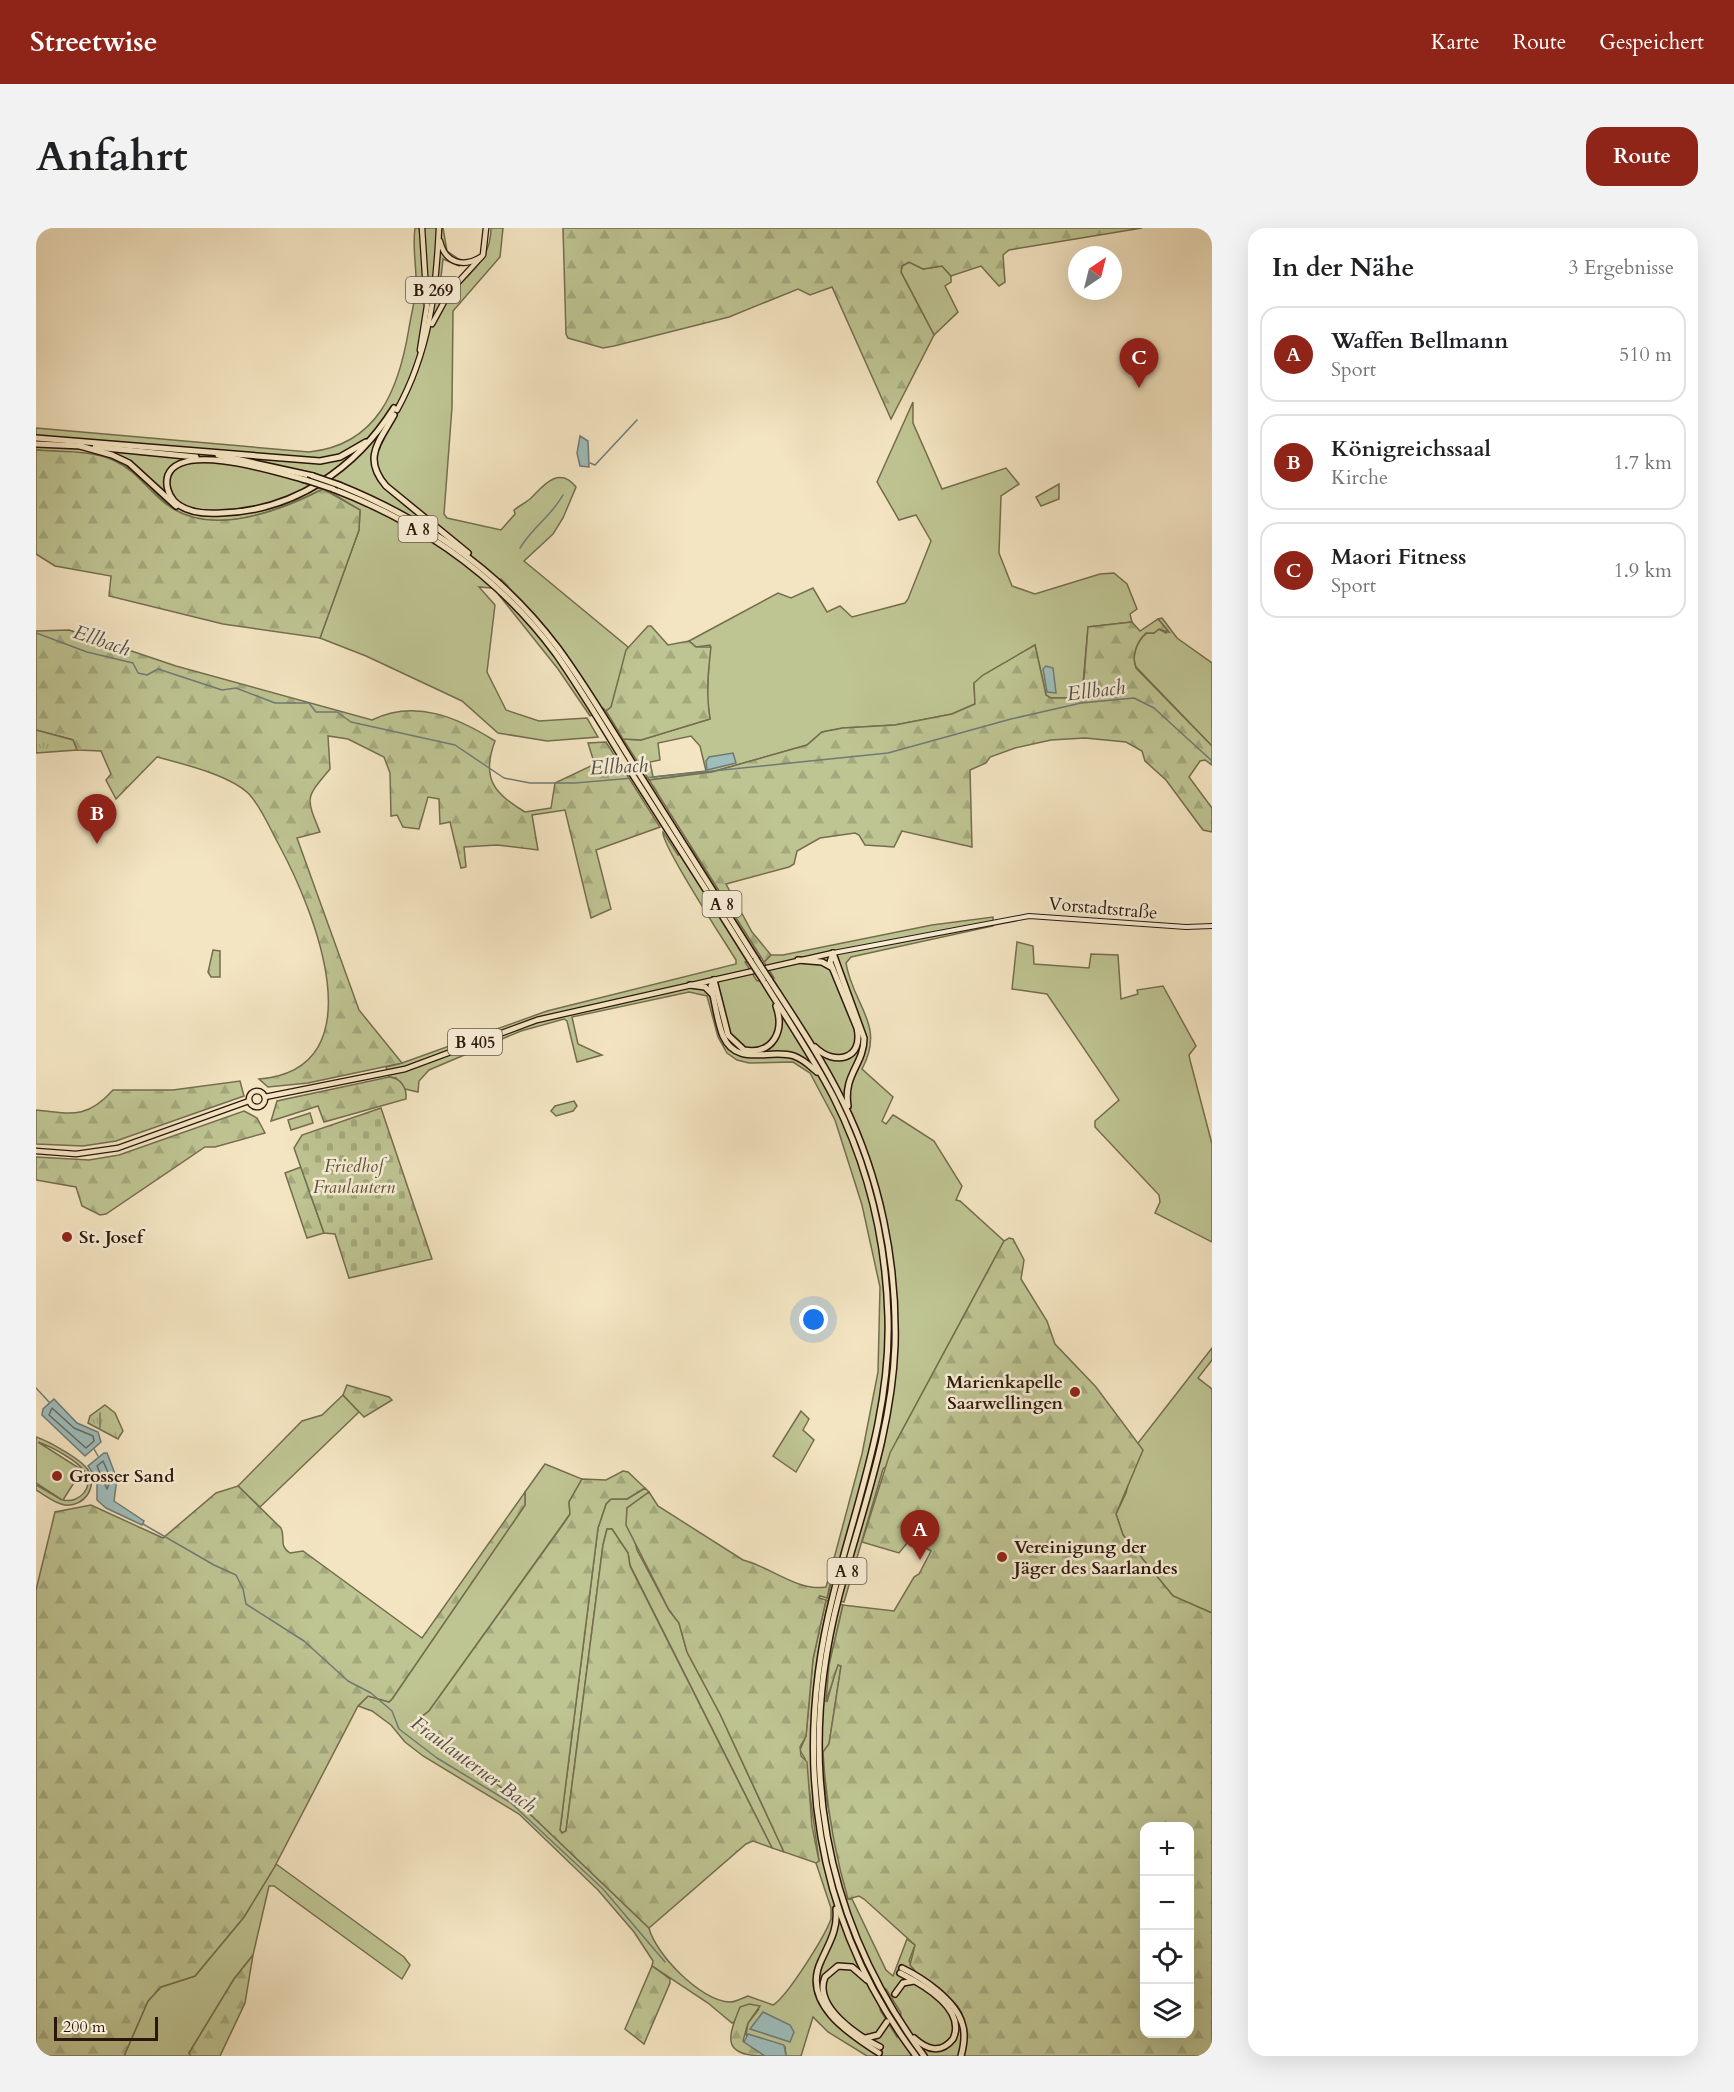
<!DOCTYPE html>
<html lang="de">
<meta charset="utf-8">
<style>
body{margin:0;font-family:Cardo,serif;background:#f2f2f2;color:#202124}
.controls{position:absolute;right:18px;bottom:18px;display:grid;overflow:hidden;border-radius:12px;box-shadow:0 6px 24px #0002}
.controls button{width:54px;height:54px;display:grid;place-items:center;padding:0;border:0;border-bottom:2px solid #e0e0e0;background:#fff;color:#202124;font:30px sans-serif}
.compass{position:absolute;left:1032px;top:18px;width:54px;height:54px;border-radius:50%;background:#fff;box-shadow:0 6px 24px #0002;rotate:35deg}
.scale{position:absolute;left:18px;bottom:15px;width:104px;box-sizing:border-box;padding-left:6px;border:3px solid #2b160b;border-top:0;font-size:16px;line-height:21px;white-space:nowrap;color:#2b160b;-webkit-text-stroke:4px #f8eed7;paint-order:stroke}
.you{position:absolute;left:778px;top:1092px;width:21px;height:21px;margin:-15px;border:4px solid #fff;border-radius:50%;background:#1a73e8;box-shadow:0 0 0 9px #1a73e833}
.badge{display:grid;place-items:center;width:39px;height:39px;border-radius:50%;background:#8f2418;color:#fff;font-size:20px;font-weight:700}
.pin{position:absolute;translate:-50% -50px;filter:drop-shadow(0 2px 3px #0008)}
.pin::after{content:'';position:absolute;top:32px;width:21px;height:18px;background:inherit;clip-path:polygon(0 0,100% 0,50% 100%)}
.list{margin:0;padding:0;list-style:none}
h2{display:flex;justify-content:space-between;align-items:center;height:78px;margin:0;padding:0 24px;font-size:26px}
h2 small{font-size:20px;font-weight:400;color:#757577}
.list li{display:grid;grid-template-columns:39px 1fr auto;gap:18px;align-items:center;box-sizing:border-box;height:96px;margin:0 12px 12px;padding:0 12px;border:2px solid #e0e0e0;border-radius:18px}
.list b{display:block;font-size:22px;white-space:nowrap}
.list p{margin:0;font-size:20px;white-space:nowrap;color:#757577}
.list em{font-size:20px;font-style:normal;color:#757577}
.icon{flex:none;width:33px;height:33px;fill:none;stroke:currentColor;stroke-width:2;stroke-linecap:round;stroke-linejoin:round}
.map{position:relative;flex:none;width:1176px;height:1828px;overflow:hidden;border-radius:18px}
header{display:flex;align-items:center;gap:36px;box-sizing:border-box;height:84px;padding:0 30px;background:#8f2418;color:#fff}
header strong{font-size:28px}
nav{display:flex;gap:33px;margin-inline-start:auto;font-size:21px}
.intro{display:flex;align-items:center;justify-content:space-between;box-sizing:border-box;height:144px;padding:0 36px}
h1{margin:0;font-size:42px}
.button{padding:15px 27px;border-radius:18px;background:#8f2418;color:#fff;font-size:21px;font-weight:700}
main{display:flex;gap:36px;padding:0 36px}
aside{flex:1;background:#fff;border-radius:18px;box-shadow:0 6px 24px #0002}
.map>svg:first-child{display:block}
.grass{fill:#bec492;stroke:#746d4e;stroke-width:1.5;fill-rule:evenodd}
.forest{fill:url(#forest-firs);stroke:#746d4e;stroke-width:1.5;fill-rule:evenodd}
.cemetery{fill:url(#cemetery-stones);stroke:#746d4e;stroke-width:1.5}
.park{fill:url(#park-tufts);stroke:#746d4e;stroke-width:1.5}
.water{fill:#9ebdbb;stroke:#707a75;stroke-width:1.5}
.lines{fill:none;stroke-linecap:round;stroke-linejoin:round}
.shore{stroke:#646a63;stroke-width:1.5}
.stream{stroke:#707a75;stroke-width:1.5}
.secondary-casing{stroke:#2b160b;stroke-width:6}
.primary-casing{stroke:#2b160b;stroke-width:7}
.highway-casing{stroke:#2b160b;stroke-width:8}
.secondary{stroke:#f8eed7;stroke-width:4}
.primary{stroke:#f4e5c2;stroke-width:4.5}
.highway{stroke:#f4e5c2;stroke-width:5}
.highway-bridge-casing{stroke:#2b160b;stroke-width:8;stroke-linecap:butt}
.highway-bridge{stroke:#f4e5c2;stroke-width:5}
.poi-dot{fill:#8f2418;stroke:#f8eed7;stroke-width:2}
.labels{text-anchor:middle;stroke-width:5;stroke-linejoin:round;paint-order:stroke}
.shield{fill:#f8eed7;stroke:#685748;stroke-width:1.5}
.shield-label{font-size:16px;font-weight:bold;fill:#2b160b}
.street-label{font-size:18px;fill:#2b160b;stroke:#f8eed7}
.park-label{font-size:18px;font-style:italic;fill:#5e533a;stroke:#f8eed7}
.poi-label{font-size:18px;font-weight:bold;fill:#2b160b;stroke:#f8eed7;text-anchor:start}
.water-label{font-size:20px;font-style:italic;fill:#535049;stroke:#f8eed7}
</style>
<header>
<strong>Streetwise</strong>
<nav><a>Karte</a><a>Route</a><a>Gespeichert</a></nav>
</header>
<div class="intro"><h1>Anfahrt</h1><a class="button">Route</a></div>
<main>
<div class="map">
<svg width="1176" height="1828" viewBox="0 0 1176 1828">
<defs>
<pattern id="forest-firs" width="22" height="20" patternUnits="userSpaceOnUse" patternTransform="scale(1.5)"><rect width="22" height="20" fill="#bec492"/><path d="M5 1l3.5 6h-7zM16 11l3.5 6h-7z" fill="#a3a87d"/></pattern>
<pattern id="cemetery-stones" width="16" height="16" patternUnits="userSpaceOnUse" patternTransform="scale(1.5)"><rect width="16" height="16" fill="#bec492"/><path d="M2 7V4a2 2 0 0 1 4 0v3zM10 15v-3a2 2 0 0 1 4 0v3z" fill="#a3a87d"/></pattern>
<pattern id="park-tufts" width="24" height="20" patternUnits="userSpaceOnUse" patternTransform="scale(1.5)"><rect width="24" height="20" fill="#bec492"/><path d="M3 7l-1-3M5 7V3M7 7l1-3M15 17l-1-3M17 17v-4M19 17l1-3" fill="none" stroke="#a3a87d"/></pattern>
</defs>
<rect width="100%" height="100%" fill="#f4e5c2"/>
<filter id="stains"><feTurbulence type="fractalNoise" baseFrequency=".00333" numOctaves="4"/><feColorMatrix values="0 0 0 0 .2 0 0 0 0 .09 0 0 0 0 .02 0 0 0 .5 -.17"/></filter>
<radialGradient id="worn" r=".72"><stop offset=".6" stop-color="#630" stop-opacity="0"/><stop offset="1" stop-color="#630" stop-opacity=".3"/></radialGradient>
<g class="grass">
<path d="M379,0H383L384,6L389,0H407L411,23L424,32L423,38L407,31L403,68L411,59L414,67C433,45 455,32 455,0H467L464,29L417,83L416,179L408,286L411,290L465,302L479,286L478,282C483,278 489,275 494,271C507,258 523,237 540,259L527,290L517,306L488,333L592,419L575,480L570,483L567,480L554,488L522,441L463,367L472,358L465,351L455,360L443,359L459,377L451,444L470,482L503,493L551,490L562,509L511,513L462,505L426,473L330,428L284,410L323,302L324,282L294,264L305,254L281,246L267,255L287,261C249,280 182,307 142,284C123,273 112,253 94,241C66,223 31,225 0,222V200L273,224C342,217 363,161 373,100C375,87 379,73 380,59C381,40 376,20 379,0Z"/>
<path d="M873,34L887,41L906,38L915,48V54L909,58L922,84L898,107L865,44L866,38Z"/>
<path d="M877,174V195L906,261L970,240L983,256L965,268L963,325L976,358L999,366L1064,346L1078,345L1091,356L1101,381L1094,386L1096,394L1052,399L1046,467L1041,470H1014L1010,467L999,417L938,455L939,476L916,486L859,497L807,500L786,504L771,517L676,544L613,552L587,511L605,512L674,491L671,470L674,417L660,419L653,413L742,365L755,370L777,360L791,384L804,378L816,389L869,375L872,371L895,313L880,287L863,292L841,254ZM655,508L664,518L670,543L617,549L614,534L624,532L622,515Z"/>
<path d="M1126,390L1141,410L1176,435V518L1100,439C1095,428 1101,413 1111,405H1118L1123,401L1130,405L1132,403L1122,391Z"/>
<path d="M627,604L642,627L655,619L726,729L709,734L721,753L738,750L728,734L735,727H747L896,697L957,689V698L815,729L810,735C817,778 850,796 826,841L857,869L846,893L850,896L857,887L859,888L898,913L926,958L920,972L924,973L968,1013L861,1212L853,1236L847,1241L808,1374L791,1370L799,1340L796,1338L826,1226L842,1144L844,1059L826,977L799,892L774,845L757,834L713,835L701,832L691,825L682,809L671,768L653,764L536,789L542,816L566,827L541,834L531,793L528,791L485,803L393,842L383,853L382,864L369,861L360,850L353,849L350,839L366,835L511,783L700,736V732C689,714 624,615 627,604Z"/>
<path d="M981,714L997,718L998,736L1053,740L1055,726L1082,727L1085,771L1102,766L1101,762L1127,758L1160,818L1153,827L1154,832L1176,916V1014L1119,985L1124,974L1123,967L1059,899V893L1083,872L1011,766L976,761Z"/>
<path d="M538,873L541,878L537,883L520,888L515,883L519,878Z"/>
<path d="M274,885L277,895L255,902L252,892Z"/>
<path d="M1176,1120V1132L1162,1150L1176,1161V1385L1137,1368L1087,1307L1080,1286L1090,1265L1102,1215Z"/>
<path d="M307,1167L323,1184L224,1279L202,1258L266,1193L286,1187Z"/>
<path d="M765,1183L773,1191L767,1202L778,1212L760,1244L737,1228Z"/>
<path d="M0,1209C12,1213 45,1231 52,1242C62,1258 49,1279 29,1277C19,1276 9,1267 0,1262V1257L26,1272L0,1255ZM2,1214C14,1218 41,1232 49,1244C59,1259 43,1276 27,1272L46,1242Z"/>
<path d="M509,1236L546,1251L533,1274L534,1286L393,1483L384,1490L390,1503L470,1563L613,1700C619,1725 664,1773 694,1774C700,1774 706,1770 712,1768L737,1777C751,1769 789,1708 795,1691V1680L780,1635L783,1633L769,1531L764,1522L770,1508L777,1431L790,1372L807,1377L793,1437L791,1474L801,1437L805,1438L793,1516L787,1524L790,1569L812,1671H816L850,1742L857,1748L871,1711L879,1717L873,1733C897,1778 938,1755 928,1828H831L792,1804L777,1789L765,1828H750L749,1819L710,1807L712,1795L723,1781L696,1795L672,1775L616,1738L617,1733L598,1704L562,1662L483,1586L387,1528L369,1514L355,1497L336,1483L322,1478L332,1468L353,1474L356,1471L489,1277V1264ZM850,1761L865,1785L861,1809L844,1782Z"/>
<path d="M609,1260L613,1264L591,1280L601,1322L633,1382L643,1395L651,1424L684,1486L748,1624L736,1620L594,1337L592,1325L576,1301H571L567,1317L530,1603L526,1605L524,1602L562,1300L570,1276L575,1271H591Z"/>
<path d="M240,1636L368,1729L374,1737L366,1751L238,1658H233L217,1727L198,1751L153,1825L155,1828H88L112,1773L125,1759L159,1748L208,1689Z"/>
</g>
<g class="forest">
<path d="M527,0H1106L973,22L967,27L969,54L963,58L945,38L915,48L906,38L887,41L873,34L866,38L865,44L898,107L855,191L796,59L774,67L762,61L693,89L578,118L567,120L532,110L530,106Z"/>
<path d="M0,222C24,224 55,222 77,232C100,242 111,261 130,276C175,310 242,284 287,261L324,282L323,302L284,410L187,396L73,368L75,348L19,338L0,326Z"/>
<path d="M1122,391L1133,404L1123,401L1118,405H1110C1101,413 1095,428 1100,440L1176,518V537L1169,532L1164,533L1153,549L1176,580V604L1167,602L1130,552L1109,533L1106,523L1090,514L1049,510L1015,512L979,520L954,529L950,535L934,542L936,619L866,603L858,619L829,617L823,607L819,605L784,610L761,623L758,636L753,639L690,656L716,704L735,727L728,734L613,552L676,544L771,517L786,504L807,500L859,497L916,486L939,476L938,455L947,447L999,417L1010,467L1015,470H1041L1047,463L1052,399L1096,394L1104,403Z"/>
<path d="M612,398H615L632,417L653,413L660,419H675C672,444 670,465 674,491L605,512L587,511L570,483L575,479L590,422Z"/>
<path d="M33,402L140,438L336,492C379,471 421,489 459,513C445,550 458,566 489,584L515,580L519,555L555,538L558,534L552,515L570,514L624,599L560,622L575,681L555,690L529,582L496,587L502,622L461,617L428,619L430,639L425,640L414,594L404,596L403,571L392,569L383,601L367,599L361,587L355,588L354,545L348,529L312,511L292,508L294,541C270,570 269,568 284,604L261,610L323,782L366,835L272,855L232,859L223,851C344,841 277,680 243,617C234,601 226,580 213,566C194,547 147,536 121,529L80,571L70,552L75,546L65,523L41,522L37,512L0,502V403Z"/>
<path d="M353,849C365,850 371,860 370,871L288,894L282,878L235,893L241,873Z"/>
<path d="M204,853L208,868L80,913L47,918L0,916V882C36,886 51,891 77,862H137Z"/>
<path d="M208,883L221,890L229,905L179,919H169L70,986L64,987L46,978L40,959L0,952V929L53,932L83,927Z"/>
<path d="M265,939L288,1005L271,1010L249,945Z"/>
<path d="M973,1010L977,1011L988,1032L985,1051L1011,1093L1019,1116L1060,1159L1107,1222L1080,1286L1087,1307L1137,1368L1176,1385V1828H928C937,1761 906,1778 874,1737L879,1717L828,1671L823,1668L812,1671C798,1623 790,1574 787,1524L793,1516L805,1438L802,1437L790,1474L793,1437L807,1377L858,1383L878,1349L883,1346L895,1323L887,1318L884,1321L872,1314L863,1325L826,1314L854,1225L968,1013ZM1108,1598H1154V1806H1108Z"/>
<path d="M311,1157L353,1169L356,1172L328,1189L307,1167Z"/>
<path d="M587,1243L592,1244L609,1260L591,1271H575L570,1276L562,1300L524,1602L526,1605L530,1603L567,1317L571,1301H576L592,1325L594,1338L736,1620L717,1613L710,1616L613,1700L470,1563L383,1496L384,1490L393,1483L528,1295L534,1286L533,1274L546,1251L570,1252Z"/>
<path d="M202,1258L245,1300C250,1310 242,1317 254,1325L267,1323L386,1410L489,1264V1277L485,1283L356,1471L353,1474L332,1468L322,1478L238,1640L208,1689L159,1748L125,1759L112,1773L88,1828H0V1362L19,1284L55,1277L127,1310L180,1265Z"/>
<path d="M613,1264L622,1278L707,1332C733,1338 762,1364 790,1359L796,1338H798L791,1370L784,1368L783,1370L790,1372L777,1431L770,1508L764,1519L765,1528L771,1534L776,1598L783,1633L780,1635L748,1624L684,1486L651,1424L643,1395L633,1382L590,1297L591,1280Z"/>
<path d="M217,1727L209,1775L184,1828H155L153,1825L198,1751Z"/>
<path d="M616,1738L634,1751V1755L608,1816L589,1801Z"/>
<path d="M713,1776L724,1778L712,1795L707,1813L729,1828C686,1828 691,1811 704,1779Z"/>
</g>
<path class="cemetery" d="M345,880L396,1031L313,1050L299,1006L288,1005L258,920L266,907Z"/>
<g class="park">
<path d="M1023,256V271L1005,278L1000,269Z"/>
<path d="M0,502L37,512L41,522L0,525Z"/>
<path d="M177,722L184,723V749H175L172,744Z"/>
<path d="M69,1177L79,1185L87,1203L82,1211L52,1195L54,1188Z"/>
</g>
<g class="water">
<path d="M544,208L552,213L553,239L544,238L541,225Z"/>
<path d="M1010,438L1017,440L1020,465L1011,464L1007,441Z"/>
<path d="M697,525L700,535L671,542L670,533L673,529Z"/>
<path d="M18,1171L41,1195L62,1204L65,1214L49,1228L6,1187L7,1181Z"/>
<path d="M68,1225H71L81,1251L78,1273L108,1293L106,1297L70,1280L61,1272V1252L52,1238Z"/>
<path d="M727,1784L754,1797L758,1804L754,1814L714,1801Z"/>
<path d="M712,1806L748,1817L750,1828H729L708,1814Z"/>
</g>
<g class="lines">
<g class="shore">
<path d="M16,1180L38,1200L57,1208L58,1213L50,1220L13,1187Z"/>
<path d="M67,1233L75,1251L71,1261L61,1238Z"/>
</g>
<g class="stream">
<path d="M554,235L559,237L601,192"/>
<path d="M484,320C499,296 514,290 527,267"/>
<path d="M0,405L51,424L97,435L102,445L111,447L122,441L186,462L200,460L239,475H273L280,484H301L315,494L419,517L468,550L494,555H539L597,550"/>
<path d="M608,550L852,525L975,491L1045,475L1098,470L1118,480L1176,533"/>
<path d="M0,1160L13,1174"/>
<path d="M64,1185V1200"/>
<path d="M58,1221L62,1228"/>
<path d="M107,1296L178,1337L200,1347L207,1361L210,1376L268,1413L312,1453L335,1465L356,1483L363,1501L401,1530L475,1575L567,1661L629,1734"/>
</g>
<defs>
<path id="secondary" d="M797,725L993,688L1150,699L1176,698"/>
<g id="primary">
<path d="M404,13C409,35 427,40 445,29"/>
<path d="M396,96L414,63L447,27L450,0"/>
<path d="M384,122L391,78L386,0"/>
<path d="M361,182C393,124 400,65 403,0"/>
<circle cx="221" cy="871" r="8"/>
<path d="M229,869L369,841L501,792L797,725"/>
<path d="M0,923L40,926L82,920L213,873"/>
</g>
<g id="highway">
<path d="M358,187C343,214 326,230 350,258L432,325"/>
<path d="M0,210L284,233L304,229L330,214"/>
<path d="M0,216L46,218"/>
<path d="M44,218L76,227L93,235L140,278"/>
<path d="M59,219L160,229"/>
<path d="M182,227L277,248"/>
<path d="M270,252C243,245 146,213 132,247C129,256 132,266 138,273C150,285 170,286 185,285C259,283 320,240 358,180"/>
<path d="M303,257C390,292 465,344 522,420C550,458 574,499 599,539C640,603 680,667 720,731"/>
<path d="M297,261C386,295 463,349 520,426C546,463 569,502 593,541C634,605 674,668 714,732"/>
<path d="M797,725L828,810C828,837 807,846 812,878"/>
<path d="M762,732L786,734L795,739"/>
<path d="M733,751C759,791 786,831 807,874C844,949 861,1034 859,1117C856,1204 825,1285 803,1368C760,1532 786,1691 888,1828"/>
<path d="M678,752L675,758C679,774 681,793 687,808C701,840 734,820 758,828C767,831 774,838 781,844"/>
<path d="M678,752L692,807L708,822C737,827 749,803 740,778"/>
<path d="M727,752C751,791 777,829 798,870C832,938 850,1013 852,1089C855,1187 820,1275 797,1368C756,1531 778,1692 880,1828"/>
<path d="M654,757L669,759L676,766"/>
<path d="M779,819C798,838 828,832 821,800L794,734L797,725"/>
<path d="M800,1681C802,1702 793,1715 785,1733C765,1775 813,1806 843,1825"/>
<path d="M866,1740C887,1750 919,1772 926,1795C930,1806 928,1817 925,1828"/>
<path d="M864,1745C886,1756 931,1781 917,1811C905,1826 891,1822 878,1810"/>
<path d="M831,1752L816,1739L802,1738L789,1749C777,1779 822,1808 844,1819"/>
<path d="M859,1766L867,1755L878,1753"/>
<path d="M830,1810L842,1807L851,1794"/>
</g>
</defs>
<use href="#secondary" class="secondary-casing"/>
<use href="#primary" class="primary-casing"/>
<use href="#highway" class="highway-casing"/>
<use href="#secondary" class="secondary"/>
<use href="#primary" class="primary"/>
<use href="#highway" class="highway"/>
<defs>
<g id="highway-bridge">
<path d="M277,248L303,257"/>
<path d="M270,252L297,261"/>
<path d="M720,731L733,751"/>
<path d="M714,732L727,752"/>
</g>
</defs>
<use href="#highway-bridge" class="highway-bridge-casing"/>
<use href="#highway-bridge" class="highway-bridge"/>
</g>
<g class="poi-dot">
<circle cx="31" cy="1009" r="6"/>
<circle cx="1039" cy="1164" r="6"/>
<circle cx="21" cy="1248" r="6"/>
<circle cx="966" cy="1329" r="6"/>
</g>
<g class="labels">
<g class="shield">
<rect x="370" y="49" width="54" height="26" rx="4.5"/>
<rect x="362.5" y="288" width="39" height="26" rx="4.5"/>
<rect x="666.5" y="663" width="39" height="26" rx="4.5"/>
<rect x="412" y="801" width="54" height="26" rx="4.5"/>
<rect x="791.5" y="1330" width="39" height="26" rx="4.5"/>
</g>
<g class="shield-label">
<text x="397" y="68">B 269</text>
<text x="382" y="307">A 8</text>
<text x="686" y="682">A 8</text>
<text x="439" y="820">B 405</text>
<text x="811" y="1349">A 8</text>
</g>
<g class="street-label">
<text transform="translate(1067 680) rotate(5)" y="6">Vorstadtstraße</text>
</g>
<g class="park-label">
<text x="318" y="944">Friedhof<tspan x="318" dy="21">Fraulautern</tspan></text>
</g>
<g class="poi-label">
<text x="43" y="1015">St. Josef</text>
<text x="1027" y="1160" text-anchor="end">Marienkapelle<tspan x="1027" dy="21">Saarwellingen</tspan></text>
<text x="33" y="1254">Grosser Sand</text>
<text x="978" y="1325">Vereinigung der<tspan x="978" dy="21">Jäger des Saarlandes</tspan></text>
</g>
<g class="water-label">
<text transform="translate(66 412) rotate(19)" y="7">Ellbach</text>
<text transform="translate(1060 462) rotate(-7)" y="7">Ellbach</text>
<text transform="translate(583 538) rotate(-3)" y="7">Ellbach</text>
<text transform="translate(438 1536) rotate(36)" y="7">Fraulauterner Bach</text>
</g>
</g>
<rect width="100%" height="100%" filter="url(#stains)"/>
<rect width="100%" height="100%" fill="url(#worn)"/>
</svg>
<div class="controls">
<button>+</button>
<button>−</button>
<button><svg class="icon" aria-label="locate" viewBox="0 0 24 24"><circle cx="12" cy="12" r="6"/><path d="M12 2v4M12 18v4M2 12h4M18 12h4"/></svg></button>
<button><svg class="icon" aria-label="layers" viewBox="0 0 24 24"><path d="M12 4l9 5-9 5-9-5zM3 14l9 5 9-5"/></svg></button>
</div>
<svg class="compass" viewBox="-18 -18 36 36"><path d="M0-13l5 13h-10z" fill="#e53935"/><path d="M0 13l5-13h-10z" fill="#757577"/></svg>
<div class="scale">200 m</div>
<div class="you"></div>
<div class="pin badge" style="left:884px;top:1332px">A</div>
<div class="pin badge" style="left:61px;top:616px">B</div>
<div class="pin badge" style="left:1103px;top:160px">C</div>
</div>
<aside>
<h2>In der Nähe<small>3 Ergebnisse</small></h2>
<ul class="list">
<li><span class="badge">A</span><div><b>Waffen Bellmann</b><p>Sport</p></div><em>510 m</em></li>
<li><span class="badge">B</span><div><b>Königreichssaal</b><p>Kirche</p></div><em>1.7 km</em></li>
<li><span class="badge">C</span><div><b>Maori Fitness</b><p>Sport</p></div><em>1.9 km</em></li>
</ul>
</aside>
</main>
